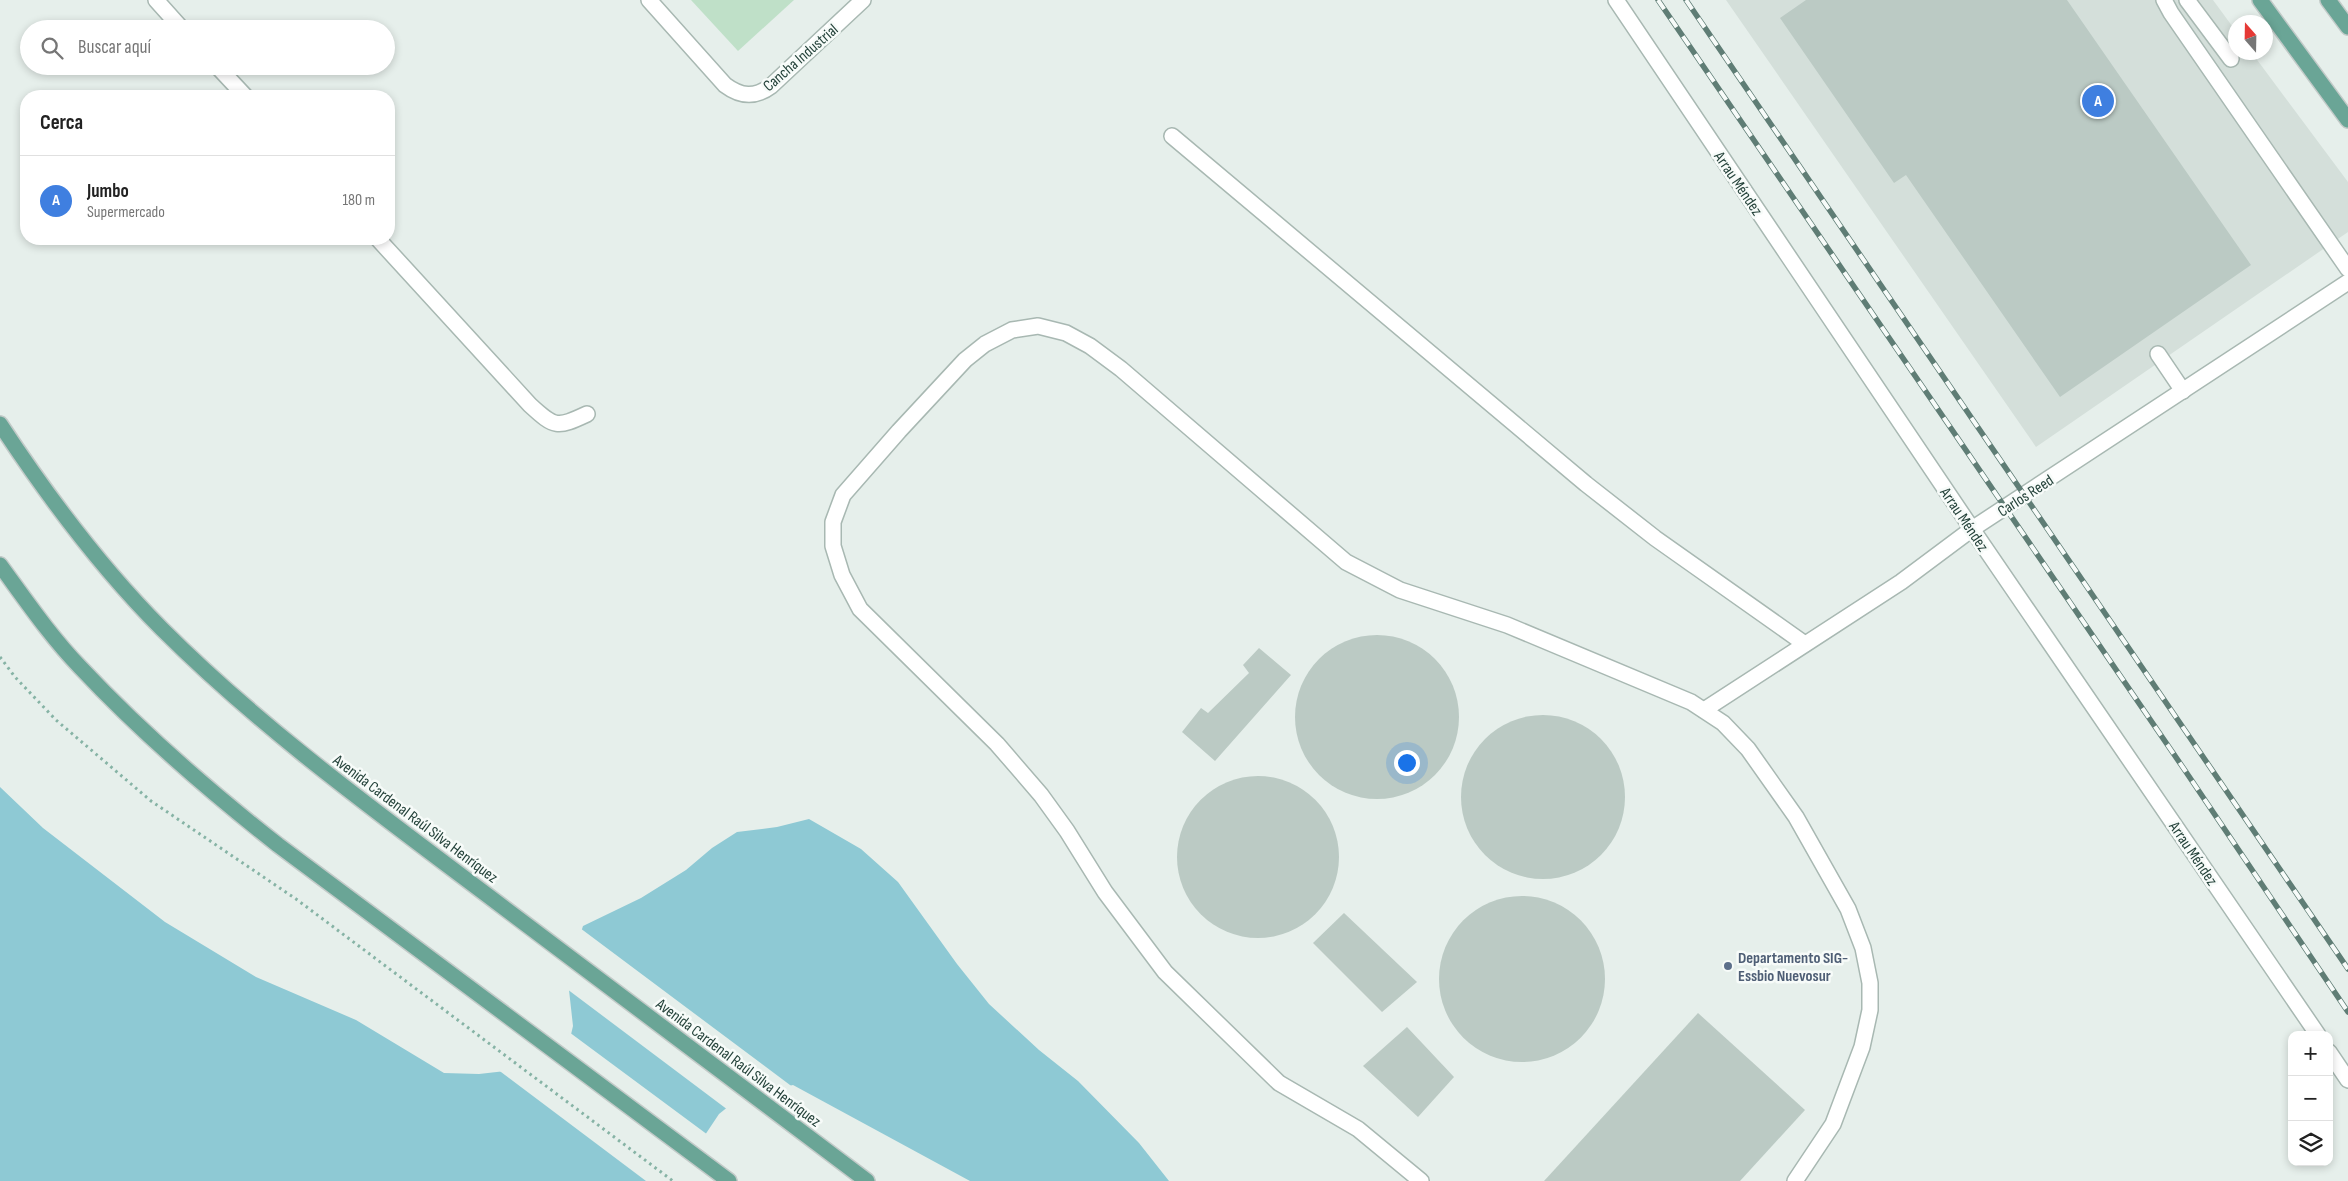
<!DOCTYPE html>
<html lang="es">
<meta charset="utf-8">
<style>
body{margin:0;font-family:"Sofia Sans Condensed",sans-serif;background:#f6f6f6;color:#222}
.controls{position:absolute;right:15px;bottom:15px;display:grid;overflow:hidden;border-radius:10px;box-shadow:0 2px 8px #0003}
.controls button{width:45px;height:45px;display:grid;place-items:center;padding:0;border:0;border-bottom:1px solid #e0e0e0;background:#fff;color:#222;font:25px sans-serif}
.compass{position:absolute;left:2228px;top:15px;width:45px;height:45px;border-radius:50%;background:#fff;box-shadow:0 2px 8px #0003;rotate:340deg}
.you{position:absolute;left:1406px;top:762px;width:18px;height:18px;margin:-12px;border:4px solid #fff;border-radius:50%;background:#1a73e8;box-shadow:0 0 0 8px #1a73e833}
.badge{display:grid;place-items:center;width:32px;height:32px;border-radius:50%;background:#804e3d;color:#fff;font-size:16px;font-weight:700}
.pin{position:absolute;translate:-50% -50%;border:2px solid #fff;box-shadow:0 1px 5px #0006}
.list{margin:0;padding:0;list-style:none}
h2{display:flex;justify-content:space-between;align-items:center;height:65px;margin:0;padding:0 20px;font-size:21px}
h2 small{font-size:16px;font-weight:400;color:#767676}
.list li{display:grid;grid-template-columns:32px 1fr auto;gap:15px;align-items:center;box-sizing:border-box;height:90px;padding:0 20px;border-top:1px solid #e0e0e0}
.list b{display:block;font-size:19px;white-space:nowrap}
.list p{margin:0;font-size:16px;white-space:nowrap;color:#767676}
.list em{font-size:16px;font-style:normal;color:#767676}
.icon{flex:none;width:28px;height:28px;fill:none;stroke:currentColor;stroke-width:2;stroke-linecap:round;stroke-linejoin:round}
.map{position:relative;flex:none;width:2348px;height:1181px;overflow:hidden}
.search{position:absolute;background:#fff;box-shadow:0 2px 8px #0003;left:20px;top:20px;width:375px;height:55px;display:flex;align-items:center;gap:12px;box-sizing:border-box;padding:0 18px;border-radius:28px;color:#767676;font-size:19px}
.panel{position:absolute;background:#fff;box-shadow:0 2px 8px #0003;left:20px;top:90px;width:375px;height:155px;border-radius:20px}
.map>svg:first-child{display:block}
.built{fill:#d4dfda}
.green{fill:#bfe0c8}
.water{fill:#8ec9d4}
.pier{fill:#e6efeb}
.building{fill:#bbcac4}
.lines{fill:none;stroke-linecap:round;stroke-linejoin:round}
.minor-casing{stroke:#a8b8b2;stroke-width:18}
.major-casing{stroke:#c2cac8;stroke-width:18}
.path{stroke:#86b3a5;stroke-width:3;stroke-dasharray:2.5 4;stroke-linecap:butt}
.minor{stroke:#fff;stroke-width:15}
.major{stroke:#6aa596;stroke-width:15}
.rail-casing{stroke:#5f7d75;stroke-width:5.5}
.rail{stroke:#f7fbf9;stroke-width:4;stroke-dasharray:11;stroke-linecap:butt}
.service-dot{fill:#5c6f8a;stroke:#f7fbf9;stroke-width:2}
.labels{text-anchor:middle;stroke-width:5;stroke-linejoin:round;paint-order:stroke}
.street-label{font-size:16px;fill:#24423a;stroke:#f7fbf9}
.service-label{font-size:16px;font-weight:bold;fill:#4e5e75;stroke:#f7fbf9;text-anchor:start}
</style>
<div class="map">
<svg width="2348" height="1181" viewBox="0 0 2348 1181">
<rect width="100%" height="100%" fill="#e6efeb"/>
<path class="built" d="M1726,0H2213L2235,30L2236,52L2252,53L2348,182V232L2036,447Z"/>
<path class="green" d="M691,0H794L738,51Z"/>
<path class="water" d="M0,787L43,828L165,922L256,977L356,1020L444,1073L479,1074L514,1070L550,1058L568,1047L573,1026L569,990L574,954L583,926L641,898L686,870L712,848L737,832L777,827L809,819L861,849L898,882L957,964L989,1004L1039,1050L1078,1081L1139,1143L1169,1181H970L793,1085L739,1098L719,1114L693,1153L691,1181H0Z"/>
<g class="pier">
<path d="M580,928L794,1088L740,1100L728,1110L567,989L572,953Z"/>
<path d="M569,1032L708,1135L695,1154L694,1181H646L497,1069L514,1067L549,1056L566,1045Z"/>
</g>
<g class="building">
<path d="M1806,0H2067L2251,265L2060,397L1906,175L1894,183L1780,18Z"/>
<circle cx="1377" cy="717" r="82"/>
<path d="M1259,648L1291,675L1215,761L1182,732L1201,708L1208,713L1249,673L1243,665Z"/>
<circle cx="1543" cy="797" r="82"/>
<circle cx="1258" cy="857" r="81"/>
<circle cx="1522" cy="979" r="83"/>
<path d="M1344,913L1417,982L1382,1012L1313,943Z"/>
<path d="M1698,1013L1805,1110L1740,1181H1544Z"/>
<path d="M1407,1027L1454,1077L1418,1117L1363,1066Z"/>
</g>
<g class="lines">
<defs>
<g id="minor">
<path d="M156,0L182,29"/>
<path d="M649,0L725,85C741,97 755,98 771,86L863,0"/>
<path d="M1616,0L1972,529L2318,1035"/>
<path d="M2164,0L2171,13L2348,269"/>
<path d="M2187,0L2231,59"/>
<path d="M217,66L245,96"/>
<path d="M1172,136L1586,484L1655,538L1805,644"/>
<path d="M378,239L530,405C555,428 557,428 587,414"/>
<path d="M2158,354L2183,391"/>
<path d="M1704,710L1901,582L1972,529L2348,282"/>
<path d="M2329,1052L2348,1080"/>
<path d="M1421,1181L1358,1129L1279,1083L1165,972L1105,892L1067,831L1041,795L997,744L860,609L842,575L833,546V522L843,495L899,431L965,360L985,344L1012,330L1038,326L1066,333L1090,346L1121,369L1346,562L1400,590L1507,625L1691,702L1723,723L1748,749L1796,817L1848,909L1863,948L1870,983V1010L1862,1047L1833,1124L1795,1181"/>
</g>
<g id="major">
<path d="M2260,0L2348,120"/>
<path d="M2328,0L2348,27"/>
<path d="M0,424C48,497 100,567 162,629C263,730 381,815 495,901C619,994 743,1088 867,1181"/>
<path d="M0,565C25,599 50,636 80,667C141,732 208,790 278,845L729,1181"/>
</g>
</defs>
<use href="#minor" class="minor-casing"/>
<use href="#major" class="major-casing"/>
<path class="path" d="M0,657L15,677L56,720L151,801L296,899L673,1181"/>
<use href="#minor" class="minor"/>
<use href="#major" class="major"/>
<defs>
<g id="rail">
<path d="M1658,0L2184,769L2348,1012"/>
<path d="M1686,0L2348,969"/>
</g>
</defs>
<use href="#rail" class="rail-casing"/>
<use href="#rail" class="rail"/>
</g>
<circle class="service-dot" cx="1728" cy="966" r="5"/>
<g class="labels">
<g class="street-label">
<text transform="translate(800 57) rotate(-41)" y="6">Cancha Industrial</text>
<text transform="translate(1739 183) rotate(56)" y="6">Arrau Méndez</text>
<text transform="translate(2025 495) rotate(-33)" y="6">Carlos Reed</text>
<text transform="translate(1965 519) rotate(56)" y="6">Arrau Méndez</text>
<text transform="translate(416 818) rotate(37)" y="6">Avenida Cardenal Raúl Silva Henríquez</text>
<text transform="translate(2194 853) rotate(56)" y="6">Arrau Méndez</text>
<text transform="translate(739 1062) rotate(37)" y="6">Avenida Cardenal Raúl Silva Henríquez</text>
</g>
<g class="service-label">
<text x="1738" y="963">Departamento SIG-<tspan x="1738" dy="18">Essbio Nuevosur</tspan></text>
</g>
</g>
</svg>
<div class="controls">
<button>+</button>
<button>−</button>
<button><svg class="icon" aria-label="layers" viewBox="0 0 24 24"><path d="M12 4l9 5-9 5-9-5zM3 14l9 5 9-5"/></svg></button>
</div>
<svg class="compass" viewBox="-18 -18 36 36"><path d="M0-13l5 13h-10z" fill="#e53935"/><path d="M0 13l5-13h-10z" fill="#767676"/></svg>
<div class="you"></div>
<div class="pin badge" style="left:2098px;top:101px;background:#3f7fe0">A</div>
<div class="search"><svg class="icon" aria-label="search" viewBox="0 0 24 24"><circle cx="10" cy="10" r="6"/><path d="M15 15l6 6"/></svg>Buscar aquí</div>
<section class="panel">
<h2>Cerca<small></small></h2>
<ul class="list">
<li><span class="badge" style="background:#3f7fe0">A</span><div><b>Jumbo</b><p>Supermercado</p></div><em>180 m</em></li>
</ul>
</section>
</div>
